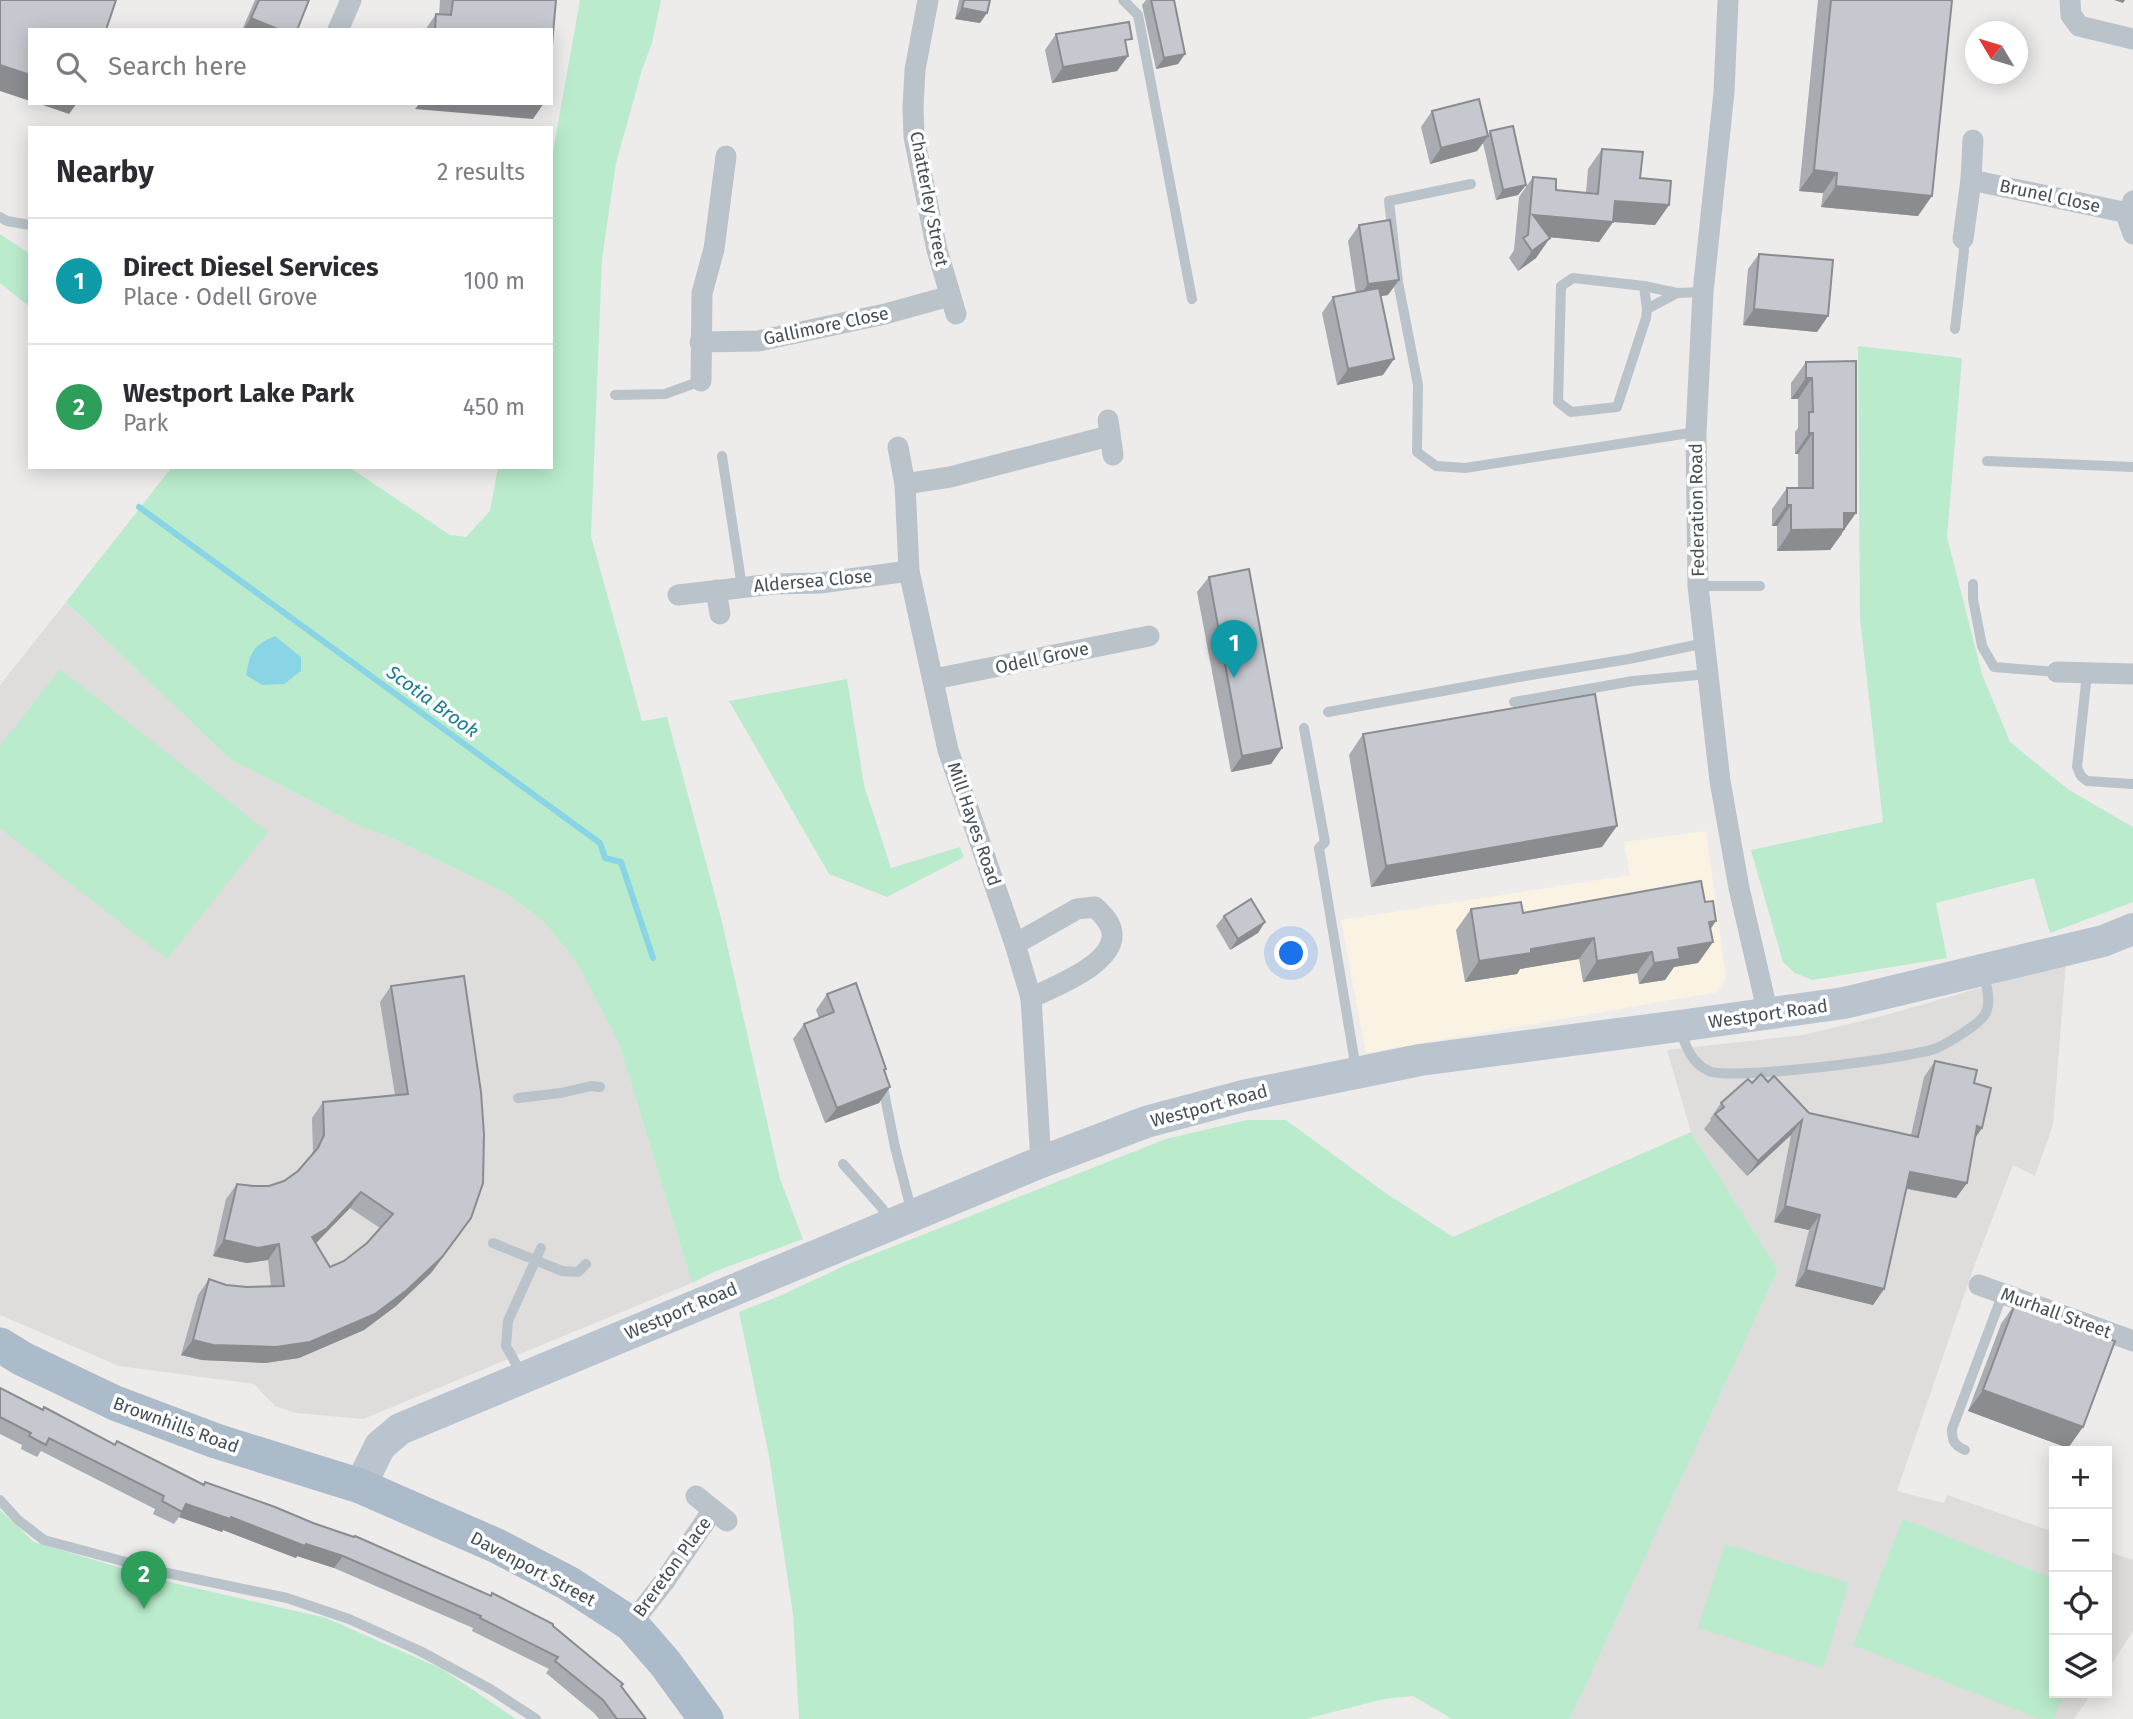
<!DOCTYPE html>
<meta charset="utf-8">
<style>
body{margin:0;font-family:"Fira Sans",sans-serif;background:#f2f2f3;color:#2b2b33}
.controls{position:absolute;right:21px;bottom:21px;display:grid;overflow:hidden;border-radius:0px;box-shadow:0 4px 18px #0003}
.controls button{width:63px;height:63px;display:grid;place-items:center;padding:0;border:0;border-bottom:2px solid #e1e1e2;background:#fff;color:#2b2b33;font:35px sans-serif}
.compass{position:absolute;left:1965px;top:21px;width:63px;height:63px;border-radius:50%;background:#fff;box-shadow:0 4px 18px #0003;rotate:308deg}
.you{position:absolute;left:1292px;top:954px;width:24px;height:24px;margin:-18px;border:5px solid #fff;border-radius:50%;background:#1a73e8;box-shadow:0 0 0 10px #1a73e833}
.badge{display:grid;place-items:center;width:46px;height:46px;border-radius:50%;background:#2273d2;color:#fff;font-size:23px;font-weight:700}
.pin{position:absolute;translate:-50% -58px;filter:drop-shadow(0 2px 4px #0008)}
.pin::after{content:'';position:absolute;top:37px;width:24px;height:21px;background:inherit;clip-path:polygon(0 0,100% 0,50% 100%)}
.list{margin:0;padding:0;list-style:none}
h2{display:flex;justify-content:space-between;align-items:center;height:91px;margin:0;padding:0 28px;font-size:30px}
h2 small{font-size:23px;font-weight:400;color:#7c7c81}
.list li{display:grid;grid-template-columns:46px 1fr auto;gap:21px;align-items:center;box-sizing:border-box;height:126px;padding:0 28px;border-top:2px solid #e1e1e2}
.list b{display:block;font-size:26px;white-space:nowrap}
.list p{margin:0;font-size:23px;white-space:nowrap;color:#7c7c81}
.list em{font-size:23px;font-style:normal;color:#7c7c81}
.icon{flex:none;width:38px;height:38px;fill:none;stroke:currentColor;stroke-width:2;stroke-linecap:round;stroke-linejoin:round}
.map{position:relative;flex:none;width:2133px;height:1719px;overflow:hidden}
.search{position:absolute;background:#fff;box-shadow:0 4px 18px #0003;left:28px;top:28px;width:525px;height:77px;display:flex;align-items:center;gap:18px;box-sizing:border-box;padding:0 24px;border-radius:0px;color:#7c7c81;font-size:26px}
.panel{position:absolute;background:#fff;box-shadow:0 4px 18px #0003;left:28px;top:126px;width:525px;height:343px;border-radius:0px}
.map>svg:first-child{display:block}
.commercial{fill:#faf3e3}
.education{fill:#dfdcdc}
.green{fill:#baebcc}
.water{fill:#89d5e6}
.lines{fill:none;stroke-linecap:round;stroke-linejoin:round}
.stream{stroke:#89d5e6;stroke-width:6}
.lane{stroke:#bac3ca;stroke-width:10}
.street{stroke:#bac3ca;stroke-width:21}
.secondary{stroke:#b9c4cf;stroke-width:32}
.primary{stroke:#acbbc9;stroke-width:35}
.wall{fill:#a9acb1;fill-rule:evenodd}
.shaded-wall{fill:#8a8c90}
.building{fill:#c5c8ce;stroke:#8a8c90;stroke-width:2;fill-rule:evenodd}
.labels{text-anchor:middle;stroke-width:7;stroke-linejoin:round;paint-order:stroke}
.street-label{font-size:18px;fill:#454f57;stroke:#fff}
.water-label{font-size:19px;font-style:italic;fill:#137d95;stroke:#fff}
</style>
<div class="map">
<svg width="2133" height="1719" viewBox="0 0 2133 1719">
<rect width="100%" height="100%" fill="#eeebeb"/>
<path class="commercial" d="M1706,831L1726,978L1718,992L1366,1053L1341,920L1630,875L1624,842Z"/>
<g class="education">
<path d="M66,602L230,759L359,826L385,835L504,892L543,921L578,964L619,1044L692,1283L363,1419L296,1413L275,1406L254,1384L119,1366L0,1315V685Z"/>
<path d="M2066,963L2053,1125L2035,1176L2013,1165L1973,1269L1897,1491L1944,1503L1947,1495L2054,1532V1693H2092L2074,1719H1570L1778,1270L1691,1132L1667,1050L1803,1035L1886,1015Z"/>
<path d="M2107,1551L2133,1560V1631L2107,1671Z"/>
</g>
<g class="green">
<path d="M580,0H661L652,43L642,70L616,163L602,259L591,536L642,721L667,717L721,918L780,1179L803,1239L716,1271L692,1283L619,1044L578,964L543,921L504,892L385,835L359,826L230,759L66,602L172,467H349L450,535L466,537L490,511L498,467H551V163Z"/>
<path d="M0,234L30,254V307L0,283Z"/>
<path d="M1858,346L1962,358L1947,537L1982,674L2010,742L2069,790L2133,827V902L2050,933L2034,878L1936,903L1947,958L1812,980L1795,973L1783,962L1751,850L1883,822L1860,618Z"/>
<path d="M60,669L268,832L167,959L0,828V746Z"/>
<path d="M847,679L864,785L891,868L960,847L964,857L887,897L829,874L729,701Z"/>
<path d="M1247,1120H1286L1384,1192L1453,1237L1691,1132L1778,1270L1570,1719H1452L1413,1696L1384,1699L1306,1719H799L793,1614L769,1456L739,1312L782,1295L846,1265L1166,1139Z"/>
<path d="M0,1510L34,1542L165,1581L326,1618L442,1669L516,1719H0Z"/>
<path d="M1903,1519L2054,1579V1693H2064L2054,1719H2040L1853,1645Z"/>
<path d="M1725,1544L1849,1583L1823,1668L1698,1628Z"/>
</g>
<path class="water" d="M275,636L301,657V671L284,684L262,685L246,675C250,653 253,645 275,636Z"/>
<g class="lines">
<path class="stream" d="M139,507L600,843L605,858L621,862L653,958"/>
<g class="lane">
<path d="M1123,0L1138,15L1192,299"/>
<path d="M1471,184L1389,201L1398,282L1418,385L1417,452L1436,466L1465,468L1696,432"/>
<path d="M0,217L7,221L30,225"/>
<path d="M1644,286L1677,293"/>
<path d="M1647,309L1646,318L1617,407L1571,412L1558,402L1561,286L1573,278L1644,286L1647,309L1677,293L1703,292"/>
<path d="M1955,329L1964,251L1963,239"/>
<path d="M615,395L665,394L701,381"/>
<path d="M722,456L742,587"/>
<path d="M1987,461L2133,467"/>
<path d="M1973,584V599L1982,646L1994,667L2057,672"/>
<path d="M1698,586H1760"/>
<path d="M2087,674L2077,767L2081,776L2087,781L2133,784"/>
<path d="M1514,702L1633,681L1708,674"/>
<path d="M1328,712L1519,677L1629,659L1705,643"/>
<path d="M1304,728L1325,842L1319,848L1356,1069"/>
<path d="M1680,1029C1685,1045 1692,1064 1709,1071C1730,1081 1912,1058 1937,1048C1948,1043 1980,1024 1985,1014C1992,1002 1986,985 1984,972"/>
<path d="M882,1082L895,1147L912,1213"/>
<path d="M518,1098L561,1093L591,1086L600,1087"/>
<path d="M843,1164L882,1208L889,1221"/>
<path d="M493,1243L562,1271L578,1272L586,1264"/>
<path d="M522,1375L506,1346L508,1321L541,1248"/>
<path d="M1965,1450C1954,1445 1952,1441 1952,1429L2003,1293"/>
<path d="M0,1500L18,1520L44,1540L167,1573L287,1598L349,1619L420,1651L490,1689L536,1719"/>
</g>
<g class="street">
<path d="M928,0L915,70L913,107L914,137L937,250L956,314"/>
<path d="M1728,0L1724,92L1703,292L1696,432L1698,586L1720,781L1739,888L1768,1014"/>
<path d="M2070,0L2071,15L2079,26L2133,39"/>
<path d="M338,30L351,0"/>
<path d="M1971,180L2128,213"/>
<path d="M2133,201L2128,220L2133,234"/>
<path d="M1963,239L1971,180L1973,140"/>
<path d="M700,342L758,341L885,314L950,296"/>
<path d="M701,381L702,293L714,249L726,156"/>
<path d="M1108,420L1113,455"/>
<path d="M898,447L905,484L909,571L948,750L1015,944L1031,998L1041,1162"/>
<path d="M905,484L950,477L1109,436"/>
<path d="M716,590L720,614"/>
<path d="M678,595L774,584L820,583L909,571"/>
<path d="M2057,672L2133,674"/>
<path d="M934,679L1149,636"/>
<path d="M1015,944L1077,909L1095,907C1102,914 1111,922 1112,933C1115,964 1055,986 1031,998"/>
<path d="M1979,1285L2133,1341"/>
<path d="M696,1496L727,1521"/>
<path d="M631,1624L664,1582L713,1510"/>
</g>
<path class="secondary" d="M360,1486L380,1446L400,1429L1041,1162L1146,1122L1243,1096L1420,1060L1679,1026L1844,1003L2103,941L2133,929"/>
<path class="primary" d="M0,1345L23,1359L115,1403L216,1441L360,1486L497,1546L568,1583L631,1624L665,1663L706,1719"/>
</g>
<g class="wall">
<path d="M255,0H309L297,30H242Z"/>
<path d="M440,0H556L551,30H425L436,14H439Z"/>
<path d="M959,0H990L980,23L955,19Z"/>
<path d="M1146,0H1174L1185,54L1178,64L1156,69L1142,5Z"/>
<path d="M1818,0H1952L1918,216L1821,207L1823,193L1799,191Z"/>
<path d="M1056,34L1128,56L1117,71L1052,83L1045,50Z"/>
<path d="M1432,111L1488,135L1490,131L1526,185L1518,195L1496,200L1483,143L1477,151L1430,164L1421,127Z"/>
<path d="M1602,149L1640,178L1669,205L1655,225L1613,222L1599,242L1549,237L1536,258L1518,271L1509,258L1514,250L1519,197L1533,177L1556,190L1586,193L1588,169Z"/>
<path d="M1359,225L1388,295L1381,296L1383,375L1337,385L1322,313L1333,297L1356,293L1348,241Z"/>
<path d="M1759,254L1828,316L1817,332L1743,325L1748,269Z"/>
<path d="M1856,361L1842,534L1830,550L1777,551V526H1772V509L1787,488H1798V454H1795V432L1798,428V399H1791V383L1806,362Z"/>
<path d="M1209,577L1282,748L1271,764L1231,772L1197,592Z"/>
<path d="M1363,734L1602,847L1371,887L1349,755Z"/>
<path d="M1705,902L1716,921L1710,929L1713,942L1698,963L1674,967L1665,980L1639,984L1637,973L1583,982L1579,959L1520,969L1517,974L1465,982L1456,930L1471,909L1523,913Z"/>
<path d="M1224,916L1265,922L1258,933L1230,950L1216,926Z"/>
<path d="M391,986L460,1234L431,1273L396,1306L364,1330L299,1358L265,1363L202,1360L181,1355L198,1295L209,1279L226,1285L247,1287H271L268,1260L247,1263L213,1256L226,1199L237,1184L253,1186H269L284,1181L298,1171L310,1157L313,1151L312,1118L323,1102L395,1095L380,1002ZM350,1208L380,1228L367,1243L344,1261L330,1267L316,1243Z"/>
<path d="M827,994L886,1069L884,1071L890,1087L879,1103L825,1123L793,1039L804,1024L819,1018L816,1010Z"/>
<path d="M1935,1061L1974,1083L1982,1128L1975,1138L1967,1183L1956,1198L1906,1189L1884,1289L1873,1305L1795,1286L1809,1230L1774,1222L1791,1135L1747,1176L1704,1129L1711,1120L1710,1119L1721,1103L1752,1083L1768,1082L1809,1113L1911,1135L1924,1077Z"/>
<path d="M2015,1304L2083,1427L2068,1448L1968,1411L2001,1324Z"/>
<path d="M0,1388L42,1410L115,1444L204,1484L553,1626L621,1686L646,1719H599L594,1713L546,1673L549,1669L472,1631L473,1628L334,1568L297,1556L296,1558L223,1530L222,1532L179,1517L174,1524L153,1514L155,1509L41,1451L37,1457L21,1449L22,1445L0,1434Z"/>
</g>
<g class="shaded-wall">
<path d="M2114,0H2125L2123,3Z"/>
<path d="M962,8L987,13L980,23L955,19Z"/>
<path d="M251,18L280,30H243Z"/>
<path d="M1185,54L1178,64L1156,69L1164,58Z"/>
<path d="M1128,56L1117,71L1052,83L1063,67Z"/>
<path d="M0,65L30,75V101L0,91Z"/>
<path d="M37,103H77L69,114Z"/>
<path d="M420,103H544L533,119L415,109Z"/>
<path d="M1488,136L1477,151L1430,164L1441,148Z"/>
<path d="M1814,170L1837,173L1823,193L1799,191Z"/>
<path d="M1526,185L1518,195L1496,200L1503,190Z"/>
<path d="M1836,186L1932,196L1918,216L1821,207Z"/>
<path d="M1615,201L1669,205L1655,225L1601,221Z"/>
<path d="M1533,215L1613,222L1599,242L1527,235Z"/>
<path d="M1550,238L1536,258L1518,271L1532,251Z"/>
<path d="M1399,280L1388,295L1357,300L1368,284Z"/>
<path d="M1754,309L1828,316L1817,332L1743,325Z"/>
<path d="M1394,359L1383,375L1337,385L1348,369Z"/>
<path d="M1806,378H1812L1798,399H1791Z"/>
<path d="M1809,433H1813L1798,454H1795Z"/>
<path d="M1787,505H1791L1777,526H1772Z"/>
<path d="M1844,513H1856L1830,550L1777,551L1791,530Z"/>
<path d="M1282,748L1271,764L1231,772L1242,756Z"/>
<path d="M1617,826L1602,847L1371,887L1386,866Z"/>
<path d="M1716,921L1701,942L1709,922Z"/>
<path d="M1265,922L1258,933L1230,950L1238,939Z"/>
<path d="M1594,938L1579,959L1520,969L1517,974L1465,982L1479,961L1531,949Z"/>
<path d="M1713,942L1698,963L1674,967L1665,980L1639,984L1654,963L1678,948Z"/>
<path d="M1652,952L1637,973L1583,982L1597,961Z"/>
<path d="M890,1087L879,1103L825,1123L837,1108Z"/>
<path d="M1802,1120L1791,1135L1747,1176L1758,1161Z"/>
<path d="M1977,1126L1982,1128L1971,1144Z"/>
<path d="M1910,1172L1967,1183L1956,1198L1899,1187Z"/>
<path d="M361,1192L350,1208L316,1243L312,1237Z"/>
<path d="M1785,1206L1820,1215L1809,1230L1774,1222Z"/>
<path d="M460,1234L431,1273L396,1306L364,1330L299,1358L265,1363L202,1360L181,1355L193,1340Z"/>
<path d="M224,1240L279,1244L268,1260L247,1263L213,1256Z"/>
<path d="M1806,1270L1884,1289L1873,1305L1795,1286Z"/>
<path d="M1983,1390L2083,1427L2068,1448L1968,1411Z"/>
<path d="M186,1504L231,1517L306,1544L343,1556L334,1568L297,1556L296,1558L223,1530L222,1532L179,1517Z"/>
</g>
<g class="building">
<path d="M0,0H116L106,30H30V75L0,65Z"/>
<path d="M259,0H309L297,30H280L251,18Z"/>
<path d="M453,0H556L551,56V30H435L436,14L451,15Z"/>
<path d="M964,0H990L987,13L962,8Z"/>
<path d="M1151,0H1174L1185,54L1164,58Z"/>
<path d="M1831,0H1952L1932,196L1836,186L1837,173L1814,170Z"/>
<path d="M1129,22L1132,39L1125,40L1128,56L1063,67L1056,34Z"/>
<path d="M1479,99L1488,136L1441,148L1432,111Z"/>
<path d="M1513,126L1526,185L1503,190L1490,131Z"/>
<path d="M1602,149L1643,152L1640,178L1671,181L1669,205L1615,201L1613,222L1533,215L1550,238L1532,251L1523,238L1528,235L1533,177L1556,179V190L1598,194Z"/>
<path d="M1390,220L1399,280L1368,284L1359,225Z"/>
<path d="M1759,254L1833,260L1828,316L1754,309Z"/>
<path d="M1379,288L1394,359L1348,369L1333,297Z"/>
<path d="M1856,361V513H1844V529L1791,530V505H1787V488H1813V433H1809V412H1813L1812,378H1806V362Z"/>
<path d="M1249,569L1282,748L1242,756L1209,577Z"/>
<path d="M1595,694L1617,826L1386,866L1363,734Z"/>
<path d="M1701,881L1705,902L1713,901L1716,921L1709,922L1713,942L1678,948L1680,959L1654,963L1652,952L1597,961L1594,938L1531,949V953L1479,961L1471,909L1521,902L1523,913Z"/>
<path d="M1251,899L1265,922L1238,939L1224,916Z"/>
<path d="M464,976L481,1092L484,1134L483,1183L471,1218L442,1257L407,1290L375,1314L310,1342L276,1347L213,1345L193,1340L209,1279L226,1285L247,1287L284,1286L279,1244L258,1248L224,1240L237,1184L253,1186H269L284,1181L298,1171L318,1148L324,1135L323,1102L408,1094L391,986ZM361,1192L393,1214L367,1243L344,1261L330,1267L312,1237L327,1228Z"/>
<path d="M856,983L886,1069L884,1070L890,1087L837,1108L804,1024L834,1012L827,994Z"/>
<path d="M1935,1061L1977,1070L1974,1083L1991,1088L1982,1128L1977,1126L1967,1183L1910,1172L1884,1289L1806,1270L1820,1215L1785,1206L1802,1120L1758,1161L1715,1114L1724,1107L1721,1103L1748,1079L1752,1083L1761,1074L1768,1082L1774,1076L1809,1113L1918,1137Z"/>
<path d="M2015,1304L2115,1341L2083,1427L1983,1390Z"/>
<path d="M0,1388L43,1410L44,1407L115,1445L117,1441L204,1485L205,1482L275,1507L313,1523L354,1537L355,1536L491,1596L492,1593L553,1624V1626L623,1684L621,1686L646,1719H617L603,1700L555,1661L558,1657L480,1618L481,1616L343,1556L306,1544L305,1546L231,1517L230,1519L186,1504L182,1512L162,1501L164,1496L49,1438L46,1445L29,1436L31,1433L0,1417Z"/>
</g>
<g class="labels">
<g class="street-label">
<text transform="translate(2050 196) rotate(12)" y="6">Brunel Close</text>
<text transform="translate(929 199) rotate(79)" y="6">Chatterley Street</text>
<text transform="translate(826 326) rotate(-12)" y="6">Gallimore Close</text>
<text transform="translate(1697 510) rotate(-91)" y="6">Federation Road</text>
<text transform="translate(813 581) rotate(-5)" y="6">Aldersea Close</text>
<text transform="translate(1042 658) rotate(-12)" y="6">Odell Grove</text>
<text transform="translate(974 824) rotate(71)" y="6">Mill Hayes Road</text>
<text transform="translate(1768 1014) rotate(-8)" y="6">Westport Road</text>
<text transform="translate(1209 1106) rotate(-15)" y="6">Westport Road</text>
<text transform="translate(681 1311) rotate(-23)" y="6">Westport Road</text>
<text transform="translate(2056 1313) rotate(20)" y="6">Murhall Street</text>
<text transform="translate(176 1425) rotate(20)" y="6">Brownhills Road</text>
<text transform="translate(672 1567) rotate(-54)" y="6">Brereton Place</text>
<text transform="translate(533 1569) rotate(28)" y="6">Davenport Street</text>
</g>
<g class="water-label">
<text transform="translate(433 701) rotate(36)" y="7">Scotia Brook</text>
</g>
</g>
</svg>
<div class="controls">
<button>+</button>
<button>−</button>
<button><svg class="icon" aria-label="locate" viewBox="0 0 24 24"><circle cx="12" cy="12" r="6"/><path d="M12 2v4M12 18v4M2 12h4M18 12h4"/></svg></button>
<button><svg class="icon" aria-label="layers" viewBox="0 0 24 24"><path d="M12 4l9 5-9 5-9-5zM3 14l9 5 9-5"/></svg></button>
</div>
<svg class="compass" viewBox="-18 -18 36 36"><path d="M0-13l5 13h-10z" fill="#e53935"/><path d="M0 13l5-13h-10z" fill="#7c7c81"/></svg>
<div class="you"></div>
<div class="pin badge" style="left:1234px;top:678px;background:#0f9aa8">1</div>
<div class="pin badge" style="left:144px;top:1609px;background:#2e9e5b">2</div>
<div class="search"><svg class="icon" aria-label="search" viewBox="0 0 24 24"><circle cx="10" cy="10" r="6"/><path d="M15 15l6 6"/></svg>Search here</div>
<section class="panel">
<h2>Nearby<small>2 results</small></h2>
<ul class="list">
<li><span class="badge" style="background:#0f9aa8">1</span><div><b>Direct Diesel Services</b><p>Place · Odell Grove</p></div><em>100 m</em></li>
<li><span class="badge" style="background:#2e9e5b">2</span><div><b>Westport Lake Park</b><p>Park</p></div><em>450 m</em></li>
</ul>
</section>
</div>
